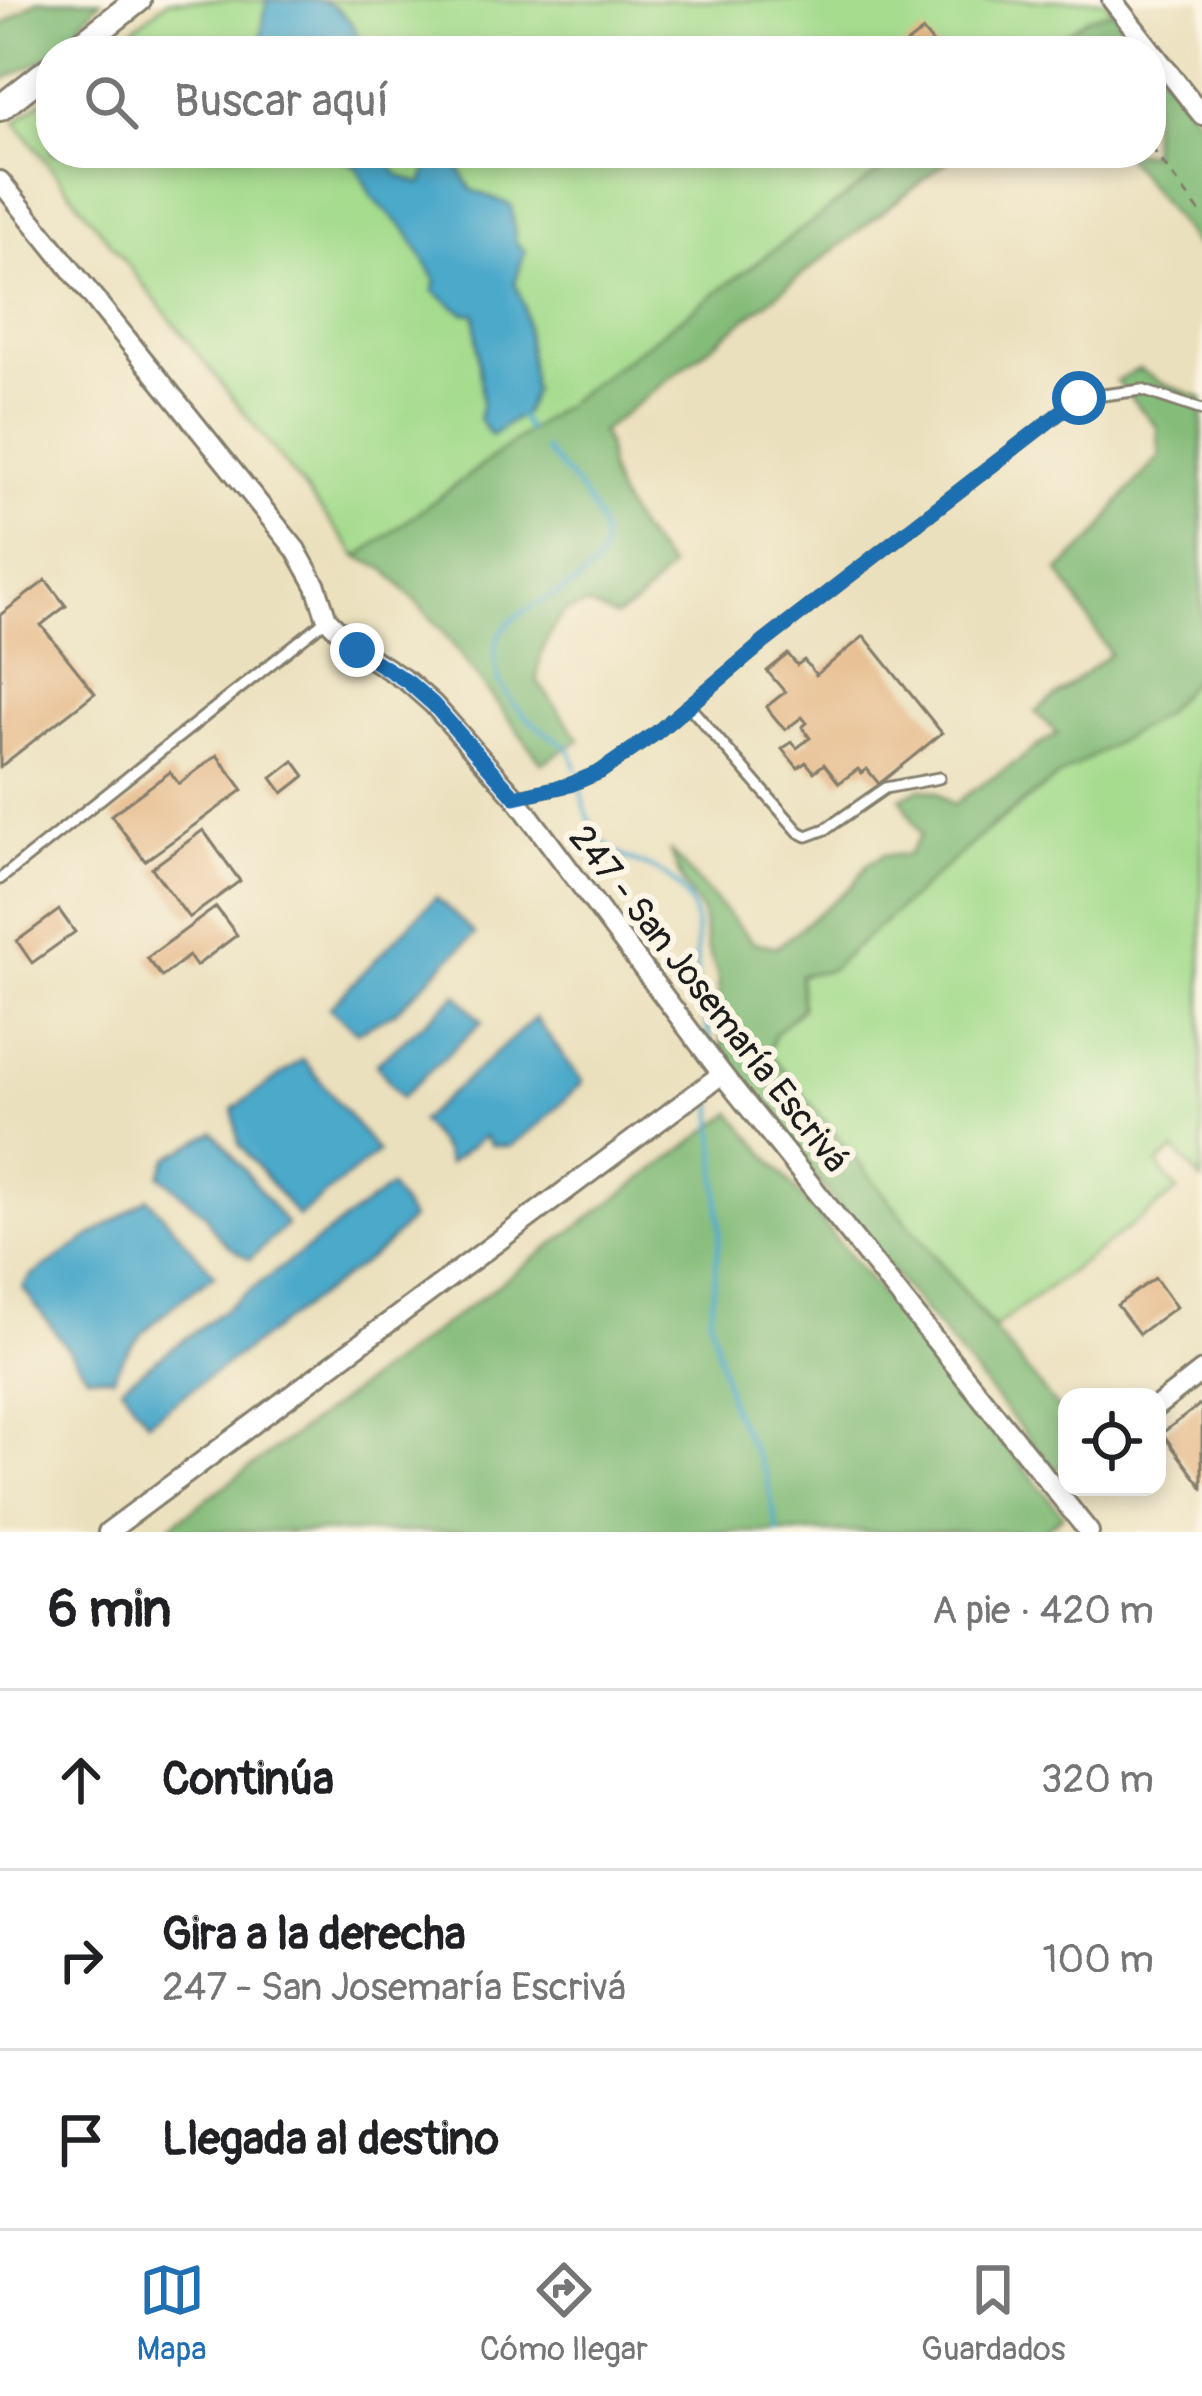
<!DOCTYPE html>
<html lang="es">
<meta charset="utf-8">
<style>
body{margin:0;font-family:Pangolin,sans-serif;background:#f2f2f2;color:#202124}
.controls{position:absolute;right:36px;bottom:36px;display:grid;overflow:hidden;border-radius:24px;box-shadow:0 6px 18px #0003}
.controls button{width:108px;height:108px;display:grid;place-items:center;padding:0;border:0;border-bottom:3px solid #e0e0e0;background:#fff;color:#202124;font:60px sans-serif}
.stop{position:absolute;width:36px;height:36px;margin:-27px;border:9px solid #1f6fb2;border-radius:50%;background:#fff}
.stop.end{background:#1f6fb2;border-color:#fff;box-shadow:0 3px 12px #0008}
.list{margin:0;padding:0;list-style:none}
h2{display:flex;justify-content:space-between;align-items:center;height:156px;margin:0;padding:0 48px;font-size:51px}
h2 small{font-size:39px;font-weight:400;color:#757577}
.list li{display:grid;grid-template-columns:78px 1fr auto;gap:36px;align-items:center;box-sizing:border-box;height:180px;padding:0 48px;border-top:3px solid #e0e0e0}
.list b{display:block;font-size:45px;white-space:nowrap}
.list p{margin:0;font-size:39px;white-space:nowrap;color:#757577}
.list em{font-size:39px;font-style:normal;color:#757577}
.icon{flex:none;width:66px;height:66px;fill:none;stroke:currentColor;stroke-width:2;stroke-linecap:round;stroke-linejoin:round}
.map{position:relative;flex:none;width:1202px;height:1532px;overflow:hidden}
.search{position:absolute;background:#fff;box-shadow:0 6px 18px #0003;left:36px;right:36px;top:36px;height:132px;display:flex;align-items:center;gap:30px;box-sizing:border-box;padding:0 42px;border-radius:48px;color:#757577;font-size:45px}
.sheet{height:696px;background:#fff}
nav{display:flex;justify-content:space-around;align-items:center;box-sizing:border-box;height:168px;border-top:3px solid #e0e0e0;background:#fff;font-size:33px;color:#757577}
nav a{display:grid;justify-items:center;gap:6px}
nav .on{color:#1f6fb2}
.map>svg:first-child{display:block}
.green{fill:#a5dc8e;stroke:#607c55;stroke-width:3}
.forest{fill:#84bc79;stroke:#506c4a;stroke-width:3}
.water{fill:#4ca9ca;stroke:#346273;stroke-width:3}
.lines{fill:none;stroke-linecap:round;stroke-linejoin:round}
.stream{stroke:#4ca9ca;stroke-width:4.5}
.building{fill:#e4b684}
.lane-casing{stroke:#847e6c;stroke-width:15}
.street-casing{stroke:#847e6c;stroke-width:24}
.secondary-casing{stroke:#847e6c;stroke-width:30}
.path{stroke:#847e6c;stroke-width:3;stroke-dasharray:9 9;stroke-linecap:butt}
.lane{stroke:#fff;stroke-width:9}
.street{stroke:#fff;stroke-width:18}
.secondary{stroke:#fff;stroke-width:24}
.route{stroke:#1f6fb2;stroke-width:15}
.labels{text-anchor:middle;stroke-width:12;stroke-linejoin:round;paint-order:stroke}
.street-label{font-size:36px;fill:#1c1c1c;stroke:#fcf5e5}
</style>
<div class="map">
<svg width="1202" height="1532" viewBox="0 0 1202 1532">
<rect width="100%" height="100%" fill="#fcf5e5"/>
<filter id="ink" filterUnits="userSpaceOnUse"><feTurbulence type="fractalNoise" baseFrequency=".00833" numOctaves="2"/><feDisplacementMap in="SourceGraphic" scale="24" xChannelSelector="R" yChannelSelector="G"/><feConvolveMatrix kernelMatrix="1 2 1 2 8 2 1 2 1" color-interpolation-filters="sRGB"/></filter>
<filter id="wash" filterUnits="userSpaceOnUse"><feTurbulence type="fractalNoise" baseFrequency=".004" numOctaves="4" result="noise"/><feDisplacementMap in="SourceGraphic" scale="48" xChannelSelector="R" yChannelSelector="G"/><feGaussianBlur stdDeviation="2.7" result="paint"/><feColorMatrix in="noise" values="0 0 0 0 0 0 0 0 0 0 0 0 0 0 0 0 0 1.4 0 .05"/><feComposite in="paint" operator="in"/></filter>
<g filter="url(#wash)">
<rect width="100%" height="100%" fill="#ebe0bd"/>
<g class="green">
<path d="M169,0H1104L1113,11L1087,18L1043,51H105Z"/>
<path d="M51,94V153H905L358,557L15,122Z"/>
<path d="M1202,670V1181L1175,1150L1157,1164L1178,1191L994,1328L769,1053L774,1034L802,1008L800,975L1059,776L1185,688Z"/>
</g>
<g class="forest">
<path d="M38,0H101L56,51H51V56L0,81V27Z"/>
<path d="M1113,11L1144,51H1043L1087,18Z"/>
<path d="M1151,59L1202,124V254L1123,153H1151Z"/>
<path d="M905,153H958L601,432C612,451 605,459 611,478C623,513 646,540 670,568L637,604L615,617L588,605L564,612C547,635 539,653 537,681L580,740L542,763L441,629L386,570L358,557Z"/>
<path d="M1139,369L1164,384L1202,398V670L1162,715L1059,776L994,824L830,970L800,975L802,1008L775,1034L769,1052L1067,1420V1462L1055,1471L723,1065L718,976L707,947L702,913L683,883L669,850L753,942L777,947L852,886L868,864L883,855H908L921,835L901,798L921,788L937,792L954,805C974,787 997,776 1018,761C1032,751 1041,741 1058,734L1035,712L1110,654L1059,571L1100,532L1118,503L1160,456L1157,427L1116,381Z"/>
<path d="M732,1113L1063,1515L1042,1532H162Z"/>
</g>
<g class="water">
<path d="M267,0C282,0 302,0 318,0C340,5 362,28 358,51H263L259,47Z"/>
<path d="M340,153H379L400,176L422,184L431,160L427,153H450L472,190L511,205L516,242L525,251L515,283L524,306L533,390L525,412L491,436L479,419L482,402L475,314L464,313L433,291L436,281L407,231L372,197L357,167L339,157Z"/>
<path d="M436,897L475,934L395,1012L357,1032L329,1008Z"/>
<path d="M457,994L482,1022L401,1098L376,1064Z"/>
<path d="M535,1018L583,1082L541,1123L509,1147L491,1145L484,1136L448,1164L444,1151L420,1121Z"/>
<path d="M303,1059L378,1152L298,1217L239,1144L233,1109Z"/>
<path d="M214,1132L287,1225L250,1259C234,1252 211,1233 207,1216L160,1175L168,1158Z"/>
<path d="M390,1187L411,1219L382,1249L148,1422L121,1386Z"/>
<path d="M148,1198L215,1275C182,1297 126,1339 114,1377L87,1375L23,1288L30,1277Z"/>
</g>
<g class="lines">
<g class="stream">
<path d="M518,414L528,430"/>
<path d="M545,450C560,468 579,486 591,507C643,596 507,589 496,645C488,685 520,714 549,735C555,739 566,745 570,751C574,757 574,763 576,769"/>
<path d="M580,784C596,885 655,843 688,900C702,925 694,956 697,983C699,1004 709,1025 711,1047"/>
<path d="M713,1096L720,1230L710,1319L731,1407L766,1475L778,1532"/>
</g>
</g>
<g id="blocks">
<g class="building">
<path d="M923,31L937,48L932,51H897Z"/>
<path d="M46,580L66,606L41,625L95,693L0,767V615Z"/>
<path d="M864,636L942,733L879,784L867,769L861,773L858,769L839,783L824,764L814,772L806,762L798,768L782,749L792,742L797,748L810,738L802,727L807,723L802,717L785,730L766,707L785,692L767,671L788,654L797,665L804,660L816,675Z"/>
<path d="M217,755L243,790L145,861L111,815L170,772L179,784Z"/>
<path d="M294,761L305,776L283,793L272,778Z"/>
<path d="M203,830L240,881L189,918L152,868Z"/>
<path d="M216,907L237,935L196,966L189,956L162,977L147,958Z"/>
<path d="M59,910L75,932L32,963L17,941Z"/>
<path d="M1155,1278L1176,1307L1139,1334L1117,1305Z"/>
<path d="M1202,1403V1487L1162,1433Z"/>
</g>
</g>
</g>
<g filter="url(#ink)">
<use href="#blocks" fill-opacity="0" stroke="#847e6c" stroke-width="3"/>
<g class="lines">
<defs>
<g id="lane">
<path d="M689,706L799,832L807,836L826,829L885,788L939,778"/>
<path d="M515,797L569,785L600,772L656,733L764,642L1079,398L1142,390L1202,410"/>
<path d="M0,879L327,619"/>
</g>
<g id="street">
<path d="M1112,0L1202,115"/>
<path d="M0,181L296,550L316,586L327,619L357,649L408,682L433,704L515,797L722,1074L1089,1532"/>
<path d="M1157,1406L1202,1371"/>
<path d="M108,1532L722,1074"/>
</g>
<g id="secondary">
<path d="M73,51L138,0"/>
<path d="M0,108L51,68"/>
</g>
</defs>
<use href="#lane" class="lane-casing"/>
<use href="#street" class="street-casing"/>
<use href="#secondary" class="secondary-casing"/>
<g class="path">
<path d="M1066,44L1072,51"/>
<path d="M1151,147L1202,215"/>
</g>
<use href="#lane" class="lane"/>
<use href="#street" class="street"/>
<use href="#secondary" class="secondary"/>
</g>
</g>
<g class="lines" filter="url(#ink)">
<path class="route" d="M357,650L408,682L433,704L515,797L569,785L600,772L656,733L764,642L1079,398"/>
</g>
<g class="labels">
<g class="street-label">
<text transform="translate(710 998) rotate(52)" y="13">247 - San Josemaría Escrivá</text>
</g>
</g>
</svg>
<div class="controls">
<button><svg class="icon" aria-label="locate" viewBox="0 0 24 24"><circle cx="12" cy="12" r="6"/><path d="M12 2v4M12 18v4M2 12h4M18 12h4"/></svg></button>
</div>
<div class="stop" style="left:1079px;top:398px"></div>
<div class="stop end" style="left:357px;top:650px"></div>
<div class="search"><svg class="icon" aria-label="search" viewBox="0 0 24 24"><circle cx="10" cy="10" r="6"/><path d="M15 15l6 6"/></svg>Buscar aquí</div>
</div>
<section class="sheet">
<h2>6 min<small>A pie · 420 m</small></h2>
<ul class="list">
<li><svg class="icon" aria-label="ahead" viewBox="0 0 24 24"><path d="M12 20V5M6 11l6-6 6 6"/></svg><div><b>Continúa</b></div><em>320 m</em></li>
<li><svg class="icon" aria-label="right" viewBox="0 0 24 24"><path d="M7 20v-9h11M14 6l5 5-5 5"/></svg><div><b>Gira a la derecha</b><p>247 - San Josemaría Escrivá</p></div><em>100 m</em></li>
<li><svg class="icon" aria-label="arrive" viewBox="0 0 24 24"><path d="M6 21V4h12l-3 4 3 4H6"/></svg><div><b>Llegada al destino</b></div></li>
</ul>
</section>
<nav>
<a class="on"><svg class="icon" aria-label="map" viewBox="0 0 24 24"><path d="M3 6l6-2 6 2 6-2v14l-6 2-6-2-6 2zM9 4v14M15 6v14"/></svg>Mapa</a>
<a><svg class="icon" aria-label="directions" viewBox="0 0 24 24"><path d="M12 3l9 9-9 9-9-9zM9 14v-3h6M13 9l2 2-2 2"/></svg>Cómo llegar</a>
<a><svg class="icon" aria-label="saved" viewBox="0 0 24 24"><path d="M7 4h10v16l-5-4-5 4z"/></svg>Guardados</a>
</nav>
